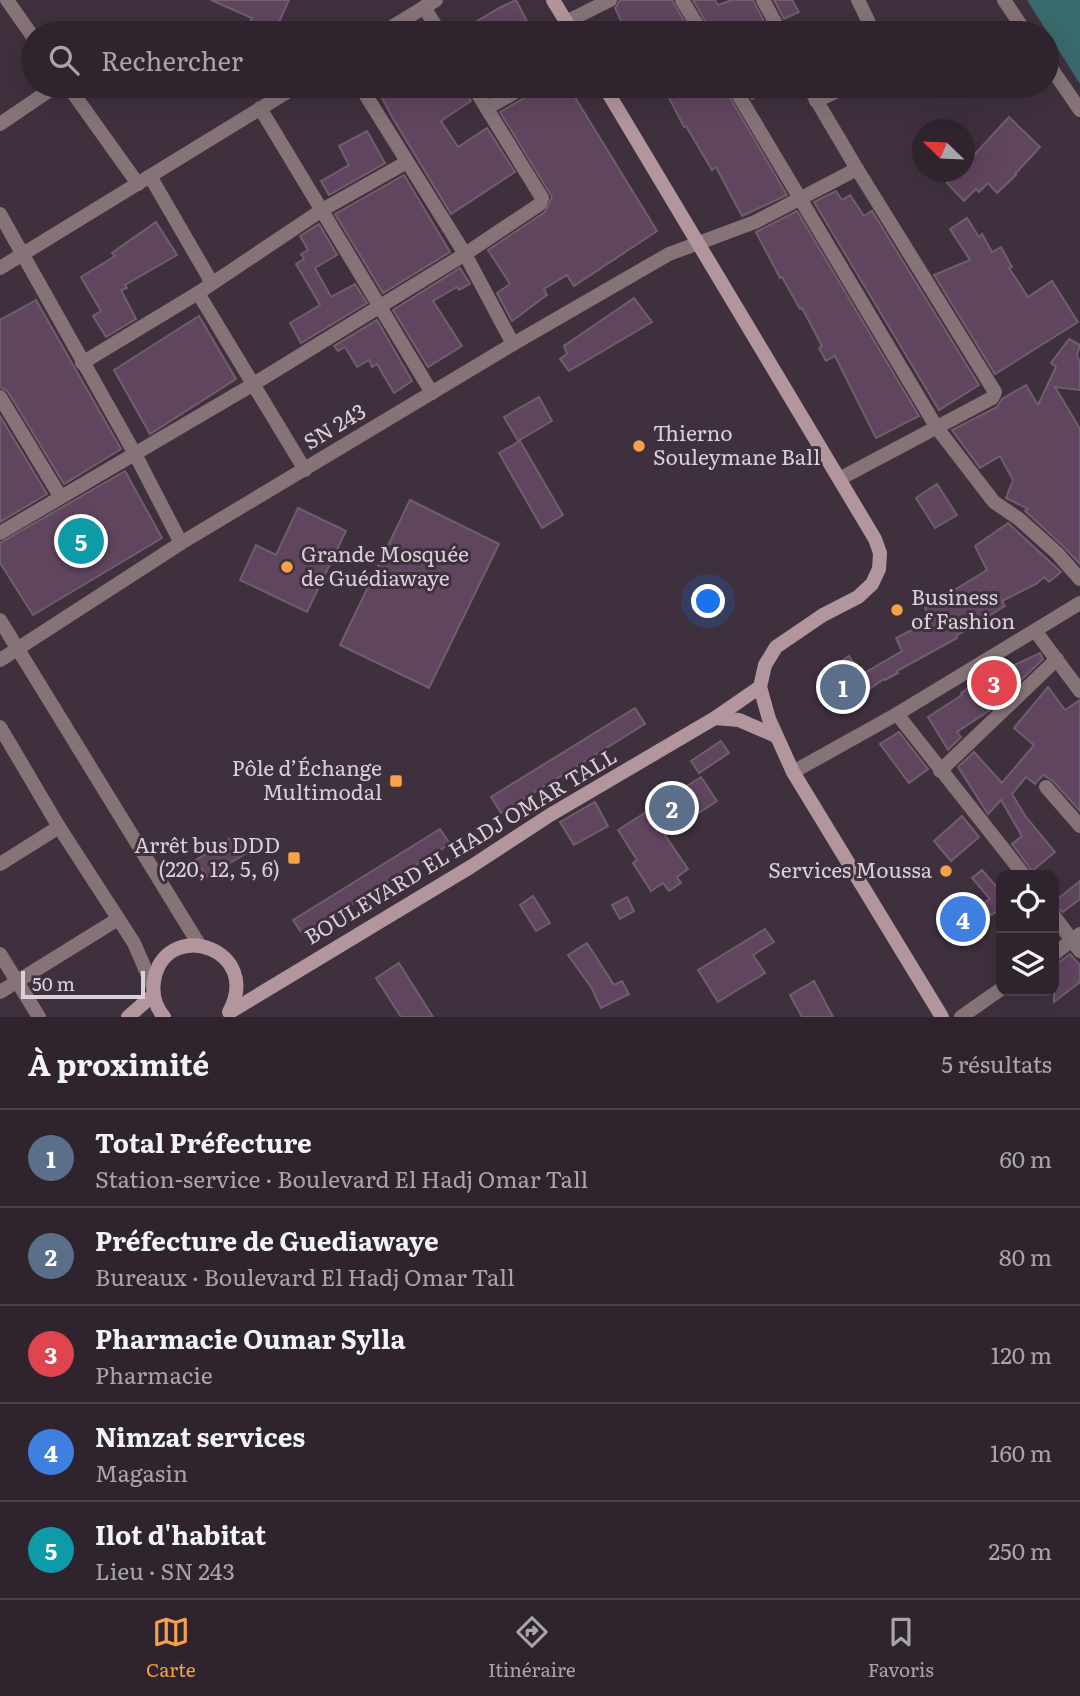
<!DOCTYPE html>
<html lang="fr">
<meta charset="utf-8">
<style>
body{margin:0;font-family:Literata,serif;background:#372c36;color:#f1f3f6}
.controls{position:absolute;right:21px;bottom:21px;display:grid;overflow:hidden;border-radius:14px;box-shadow:0 7px 28px #0002}
.controls button{width:63px;height:63px;display:grid;place-items:center;padding:0;border:0;border-bottom:2px solid #4a414a;background:#2f242e;color:#f1f3f6;font:35px sans-serif}
.compass{position:absolute;left:912px;top:119px;width:63px;height:63px;border-radius:50%;background:#2f242e;box-shadow:0 7px 28px #0002;rotate:293deg}
.scale{position:absolute;left:21px;bottom:18px;width:124px;box-sizing:border-box;padding-left:7px;border:4px solid #dad0d9;border-top:0;font-size:19px;line-height:24px;white-space:nowrap;color:#dad0d9;-webkit-text-stroke:5px #3f303e;paint-order:stroke}
.you{position:absolute;left:709px;top:602px;width:24px;height:24px;margin:-18px;border:5px solid #fff;border-radius:50%;background:#1a73e8;box-shadow:0 0 0 10px #1a73e833}
.badge{display:grid;place-items:center;width:46px;height:46px;border-radius:50%;background:#f7a149;color:#fff;font-size:23px;font-weight:700}
.pin{position:absolute;translate:-50% -50%;border:4px solid #fff;box-shadow:0 2px 7px #0006}
.list{margin:0;padding:0;list-style:none}
h2{display:flex;justify-content:space-between;align-items:center;height:91px;margin:0;padding:0 28px;font-size:30px}
h2 small{font-size:23px;font-weight:400;color:#a7a4aa}
.list li{display:grid;grid-template-columns:46px 1fr auto;gap:21px;align-items:center;box-sizing:border-box;height:98px;padding:0 28px;border-top:2px solid #4a414a}
.list b{display:block;font-size:26px;white-space:nowrap}
.list p{margin:0;font-size:23px;white-space:nowrap;color:#a7a4aa}
.list em{font-size:23px;font-style:normal;color:#a7a4aa}
.icon{flex:none;width:38px;height:38px;fill:none;stroke:currentColor;stroke-width:2;stroke-linecap:round;stroke-linejoin:round}
.map{position:relative;flex:none;width:1080px;height:1017px;overflow:hidden}
.search{position:absolute;background:#2f242e;box-shadow:0 7px 28px #0002;left:21px;right:21px;top:21px;height:77px;display:flex;align-items:center;gap:18px;box-sizing:border-box;padding:0 24px;border-radius:38px;color:#a7a4aa;font-size:26px}
.sheet{height:581px;background:#2f242e}
nav{display:flex;justify-content:space-around;align-items:center;box-sizing:border-box;height:98px;border-top:2px solid #4a414a;background:#2f242e;font-size:19px;color:#a7a4aa}
nav a{display:grid;justify-items:center;gap:4px}
nav .on{color:#f7a149}
.map>svg:first-child{display:block}
.water{fill:#396a6c}
.building{fill:#60455e;stroke:#6f5e6d;stroke-width:2}
.lines{fill:none;stroke-linecap:round;stroke-linejoin:round}
.minor{stroke:#857378;stroke-width:14}
.tertiary{stroke:#857378;stroke-width:14}
.secondary{stroke:#b2959d;stroke-width:14}
.poi-dot{fill:#f7a149;stroke:#3f303e;stroke-width:2.5}
.labels{text-anchor:middle;stroke-width:6;stroke-linejoin:round;paint-order:stroke}
.street-label{font-size:21px;fill:#dad0d9;stroke:#3f303e}
.poi-label{font-size:21px;fill:#dad0d9;stroke:#3f303e;text-anchor:start}
</style>
<div class="map">
<svg width="1080" height="1017" viewBox="0 0 1080 1017">
<rect width="100%" height="100%" fill="#3f303e"/>
<path class="water" d="M1027,0H1080V84Z"/>
<g class="building">
<path d="M211,0H289L274,33H267L249,25L252,18Z"/>
<path d="M516,0L533,33H457L501,7Z"/>
<path d="M620,0H672L691,33H627L615,8Z"/>
<path d="M693,0H715L718,5L732,0H753L770,33H712Z"/>
<path d="M774,0H792L799,12L784,19Z"/>
<path d="M376,86H394L399,96L418,86H463L471,101L441,121L458,147L487,128L515,172L451,214L392,117Z"/>
<path d="M536,86H568L657,231L574,286L567,275L544,289L547,295L512,321L497,293L510,284L488,250L545,212L552,197L500,112L531,94Z"/>
<path d="M663,86H723L787,195L742,216L716,167L712,170L686,126L684,127Z"/>
<path d="M744,86H773L752,99Z"/>
<path d="M1009,117L1040,147L1015,174L1016,175L997,193L988,183L979,192L976,189L964,201L947,183L959,172H964V166Z"/>
<path d="M367,131L385,163L329,195L321,181L349,165L339,146Z"/>
<path d="M404,175L450,252L383,293L335,214Z"/>
<path d="M836,191L842,200L850,195L864,216L872,211L979,385L939,410L814,202Z"/>
<path d="M797,211L919,416L876,438L835,356L826,361L819,348L822,346L802,308L800,309L782,277L780,278L756,232Z"/>
<path d="M967,218L979,237L982,234L992,252L1001,247L1012,267L1009,268L1028,297L1052,281L1078,322L995,374L934,275L970,260L950,229Z"/>
<path d="M156,222L177,255L125,285L127,288L121,290L136,319L106,337L93,316L101,311L81,277L115,256L112,253Z"/>
<path d="M319,224L337,255L315,268L331,297L355,284L367,303L301,343L290,323L320,305L296,264L304,259L301,254L308,250L300,236Z"/>
<path d="M460,268L470,284L459,290L457,287L433,301L462,346L428,367L393,310Z"/>
<path d="M634,298L652,322L569,371L560,359L567,354L564,346Z"/>
<path d="M36,300L121,449L64,484L8,392L0,387V320Z"/>
<path d="M199,316L236,379L150,434L114,370Z"/>
<path d="M377,320L412,381L394,393L377,364L372,367L369,360L357,367L345,347L338,351L334,346Z"/>
<path d="M1069,339L1080,345L1077,355L1080,363V390L1055,387L1080,429V564L1063,546L1025,511L1028,509L1006,498L1013,480L1000,456L980,468L952,430L997,407L1002,399L1026,385L1038,405L1056,367L1051,363Z"/>
<path d="M539,397L552,421L518,441L504,417Z"/>
<path d="M0,416L47,494L0,522Z"/>
<path d="M520,441L563,515L542,528L499,453Z"/>
<path d="M125,471L162,538L33,615L0,563V543Z"/>
<path d="M937,484L957,515L935,528L916,498Z"/>
<path d="M410,500L499,544L429,688L340,645Z"/>
<path d="M298,508L346,531L307,612L240,580L256,545L276,555Z"/>
<path d="M1008,523L1061,572L1049,582L1044,577L1036,584L1002,601L1005,606L956,636L957,638L897,671L898,673L885,680L884,679L840,709L818,677L849,656L861,675L902,651L896,638L924,624L923,621L930,617L925,608L987,570L975,546Z"/>
<path d="M1040,653L1043,659L990,710L957,732L961,737L948,750L928,717L962,695L961,693L984,677L987,681L1008,668Z"/>
<path d="M1048,687L1065,710L1080,700V811L1053,781L1043,775L1035,784L1026,777L1012,794L1026,817L1055,852L1032,871L1012,844L1022,836L1001,800L988,814L958,767L974,752L1002,783L1034,745L1014,728Z"/>
<path d="M635,708L645,724L501,813L491,797Z"/>
<path d="M899,732L928,769L909,783L880,744Z"/>
<path d="M721,741L729,753L699,773L691,761Z"/>
<path d="M701,777L717,801L665,835L688,869L677,877L681,883L669,891L663,883L651,891L633,863L637,860L618,830Z"/>
<path d="M595,802L608,826L574,845L560,822Z"/>
<path d="M962,816L979,837L951,861L934,841Z"/>
<path d="M440,829L450,844L303,935L293,920Z"/>
<path d="M234,836L245,854L207,877L196,860Z"/>
<path d="M982,870L1001,892V913L999,910L991,915L984,903L990,899L972,878Z"/>
<path d="M1080,881V899L1063,912L1054,906V902Z"/>
<path d="M533,896L550,923L536,931L520,905Z"/>
<path d="M627,897L634,911L620,919L612,905Z"/>
<path d="M765,929L774,942L753,955L765,973L718,1002L698,970Z"/>
<path d="M587,943L614,985L622,981L629,994L601,1008L591,987L568,955Z"/>
<path d="M1070,954L1080,965V982L1054,1002V966Z"/>
<path d="M399,963L433,1017H401L376,978Z"/>
<path d="M814,981L833,1017H802L790,995Z"/>
</g>
<g class="lines">
<g class="minor">
<path d="M7,0L33,37"/>
<path d="M682,0L702,33"/>
<path d="M763,0L781,33"/>
<path d="M858,0L874,33"/>
<path d="M1004,0L1026,33"/>
<path d="M424,7L440,33"/>
<path d="M566,22L610,0"/>
<path d="M382,33L436,0"/>
<path d="M1047,62L1080,110"/>
<path d="M68,86L138,184"/>
<path d="M360,86L465,254L513,344"/>
<path d="M733,86L937,428L994,502L1019,519L1057,553L1080,579"/>
<path d="M808,86L857,169L995,392L992,398L841,478"/>
<path d="M816,101L849,86"/>
<path d="M260,108L432,393"/>
<path d="M487,108L526,86"/>
<path d="M0,124L56,86"/>
<path d="M150,176L212,283"/>
<path d="M0,214L135,454L181,543"/>
<path d="M0,268L297,86"/>
<path d="M198,293L305,470"/>
<path d="M82,363L198,293L322,210L407,162"/>
<path d="M0,397L60,496"/>
<path d="M0,533L252,385L465,254L540,204L542,198L473,86"/>
<path d="M1036,632L1080,691"/>
<path d="M0,660L181,543L513,344L669,254L755,222L857,169"/>
<path d="M897,714L1024,875"/>
<path d="M940,771L1057,659"/>
<path d="M793,772L897,714L1080,603"/>
<path d="M1046,787L1080,826"/>
<path d="M0,864L59,827"/>
<path d="M1054,916L1080,951"/>
<path d="M0,954L39,1017"/>
<path d="M1054,954L1080,934"/>
<path d="M0,992L118,919"/>
<path d="M961,1017L1001,989"/>
</g>
<g class="tertiary">
<path d="M0,620L200,946"/>
<path d="M0,727L59,827L134,943L153,987"/>
</g>
<g class="secondary">
<path d="M553,0L573,33"/>
<path d="M604,86L875,539L880,553L879,569L872,584L858,597L823,615L776,647L765,665L760,687L769,719L793,772L942,1017"/>
<path d="M715,718L739,720L776,736"/>
<path d="M230,1012L472,866L550,815L715,718L760,687"/>
<path d="M128,1017L153,995"/>
<path d="M164,1017C154,1005 151,992 155,976C170,918 263,950 229,1012"/>
</g>
</g>
<g class="poi-dot">
<circle cx="639" cy="446" r="7"/>
<circle cx="287" cy="567" r="7"/>
<circle cx="897" cy="610" r="7"/>
<rect x="389" y="774" width="14" height="14" rx="3.5"/>
<rect x="287" y="851" width="14" height="14" rx="3.5"/>
<circle cx="946" cy="871" r="7"/>
</g>
<g class="labels">
<g class="street-label">
<text transform="translate(335 427) rotate(-31)" y="7">SN 243</text>
<text transform="translate(461 847) rotate(-31)" y="7">BOULEVARD EL HADJ OMAR TALL</text>
</g>
<g class="poi-label">
<text x="653" y="441">Thierno<tspan x="653" dy="24">Souleymane Ball</tspan></text>
<text x="301" y="562">Grande Mosquée<tspan x="301" dy="24">de Guédiawaye</tspan></text>
<text x="911" y="605">Business<tspan x="911" dy="24">of Fashion</tspan></text>
<text x="382" y="776" text-anchor="end">Pôle d’Échange<tspan x="382" dy="24">Multimodal</tspan></text>
<text x="280" y="853" text-anchor="end">Arrêt bus DDD<tspan x="280" dy="24">(220, 12, 5, 6)</tspan></text>
<text x="932" y="878" text-anchor="end">Services Moussa</text>
</g>
</g>
</svg>
<div class="controls">
<button><svg class="icon" aria-label="locate" viewBox="0 0 24 24"><circle cx="12" cy="12" r="6"/><path d="M12 2v4M12 18v4M2 12h4M18 12h4"/></svg></button>
<button><svg class="icon" aria-label="layers" viewBox="0 0 24 24"><path d="M12 4l9 5-9 5-9-5zM3 14l9 5 9-5"/></svg></button>
</div>
<svg class="compass" viewBox="-18 -18 36 36"><path d="M0-13l5 13h-10z" fill="#e53935"/><path d="M0 13l5-13h-10z" fill="#a7a4aa"/></svg>
<div class="scale">50 m</div>
<div class="you"></div>
<div class="pin badge" style="left:843px;top:687px;background:#5c6f8a">1</div>
<div class="pin badge" style="left:672px;top:808px;background:#5c6f8a">2</div>
<div class="pin badge" style="left:994px;top:683px;background:#e0444e">3</div>
<div class="pin badge" style="left:963px;top:919px;background:#3f7fe0">4</div>
<div class="pin badge" style="left:81px;top:541px;background:#0f9aa8">5</div>
<div class="search"><svg class="icon" aria-label="search" viewBox="0 0 24 24"><circle cx="10" cy="10" r="6"/><path d="M15 15l6 6"/></svg>Rechercher</div>
</div>
<section class="sheet">
<h2>À proximité<small>5 résultats</small></h2>
<ul class="list">
<li><span class="badge" style="background:#5c6f8a">1</span><div><b>Total Préfecture</b><p>Station-service · Boulevard El Hadj Omar Tall</p></div><em>60 m</em></li>
<li><span class="badge" style="background:#5c6f8a">2</span><div><b>Préfecture de Guediawaye</b><p>Bureaux · Boulevard El Hadj Omar Tall</p></div><em>80 m</em></li>
<li><span class="badge" style="background:#e0444e">3</span><div><b>Pharmacie Oumar Sylla</b><p>Pharmacie</p></div><em>120 m</em></li>
<li><span class="badge" style="background:#3f7fe0">4</span><div><b>Nimzat services</b><p>Magasin</p></div><em>160 m</em></li>
<li><span class="badge" style="background:#0f9aa8">5</span><div><b>Ilot d'habitat</b><p>Lieu · SN 243</p></div><em>250 m</em></li>
</ul>
</section>
<nav>
<a class="on"><svg class="icon" aria-label="map" viewBox="0 0 24 24"><path d="M3 6l6-2 6 2 6-2v14l-6 2-6-2-6 2zM9 4v14M15 6v14"/></svg>Carte</a>
<a><svg class="icon" aria-label="directions" viewBox="0 0 24 24"><path d="M12 3l9 9-9 9-9-9zM9 14v-3h6M13 9l2 2-2 2"/></svg>Itinéraire</a>
<a><svg class="icon" aria-label="saved" viewBox="0 0 24 24"><path d="M7 4h10v16l-5-4-5 4z"/></svg>Favoris</a>
</nav>
